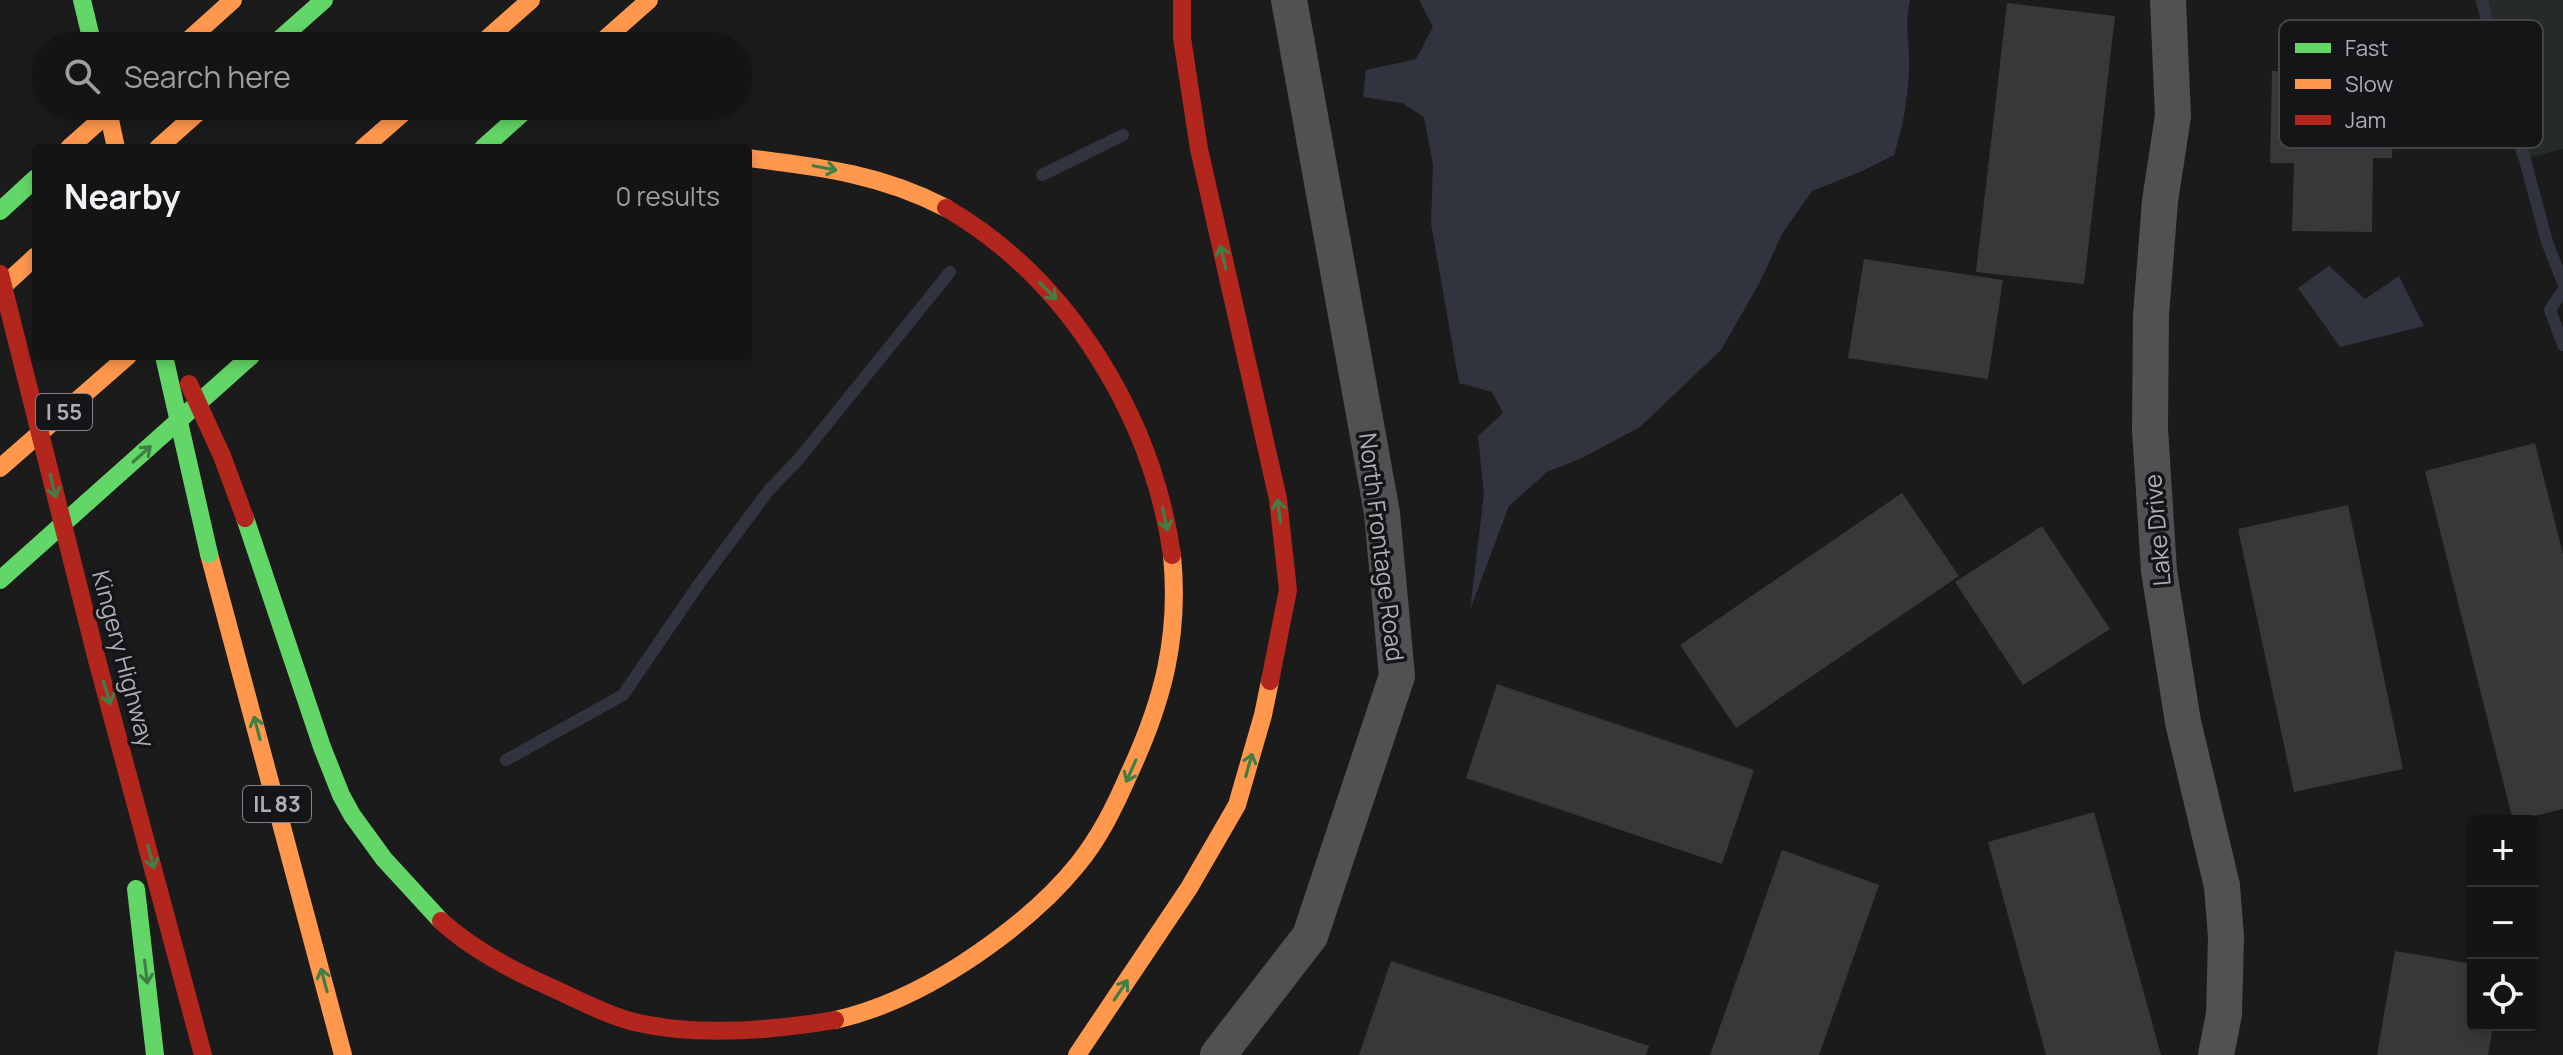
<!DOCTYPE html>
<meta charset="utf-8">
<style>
body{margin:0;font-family:Manrope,sans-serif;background:#1d1d1d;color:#f1f3f6}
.controls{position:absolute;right:24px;bottom:24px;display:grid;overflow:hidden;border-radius:8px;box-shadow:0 4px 12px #0003}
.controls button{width:72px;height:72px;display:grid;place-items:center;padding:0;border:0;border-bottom:2px solid #333334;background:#141414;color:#f1f3f6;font:40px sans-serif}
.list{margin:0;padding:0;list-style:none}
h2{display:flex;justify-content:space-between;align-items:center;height:104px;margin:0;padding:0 32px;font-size:34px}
h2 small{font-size:26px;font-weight:400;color:#9d9ea0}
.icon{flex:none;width:44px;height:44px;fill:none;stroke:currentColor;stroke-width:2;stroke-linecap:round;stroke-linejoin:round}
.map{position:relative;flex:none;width:2563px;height:1055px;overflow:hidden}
.search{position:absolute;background:#141414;box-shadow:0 4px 12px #0003;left:32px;top:32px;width:720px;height:88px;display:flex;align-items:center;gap:20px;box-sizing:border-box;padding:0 28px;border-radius:44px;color:#9d9ea0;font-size:30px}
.panel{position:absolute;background:#141414;box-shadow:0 4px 12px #0003;left:32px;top:144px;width:720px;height:216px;border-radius:8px}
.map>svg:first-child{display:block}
.green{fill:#252b27}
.water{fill:#31343e}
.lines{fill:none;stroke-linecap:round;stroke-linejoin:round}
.stream{stroke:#31343e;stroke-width:12}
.building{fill:#38383a}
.street{stroke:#515154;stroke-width:36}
.fast{stroke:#63d668;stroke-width:18}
.slow{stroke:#ff974d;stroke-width:18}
.jam{stroke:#b3261e;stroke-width:18}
.fast-bridge{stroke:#63d668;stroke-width:18}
.slow-bridge{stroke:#ff974d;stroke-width:18}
.jam-bridge{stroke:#b3261e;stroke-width:18}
.oneway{stroke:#407f44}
.labels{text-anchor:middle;stroke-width:7;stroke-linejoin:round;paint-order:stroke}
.shield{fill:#151517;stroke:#7f8089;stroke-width:2}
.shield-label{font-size:22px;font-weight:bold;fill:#adaeba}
.street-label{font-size:24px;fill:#adaeba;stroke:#151517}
.key{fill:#151517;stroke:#434348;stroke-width:2}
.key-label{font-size:22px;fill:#adaeba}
</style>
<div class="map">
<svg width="2563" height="1055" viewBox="0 0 2563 1055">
<rect width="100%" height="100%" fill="#1b1b1b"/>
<path class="green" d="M2475,0H2563V149L2518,161Z"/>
<g class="water">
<path d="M1419,0H1910C1904,25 1910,43 1909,69C1908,99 1903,126 1894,155L1860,172L1812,191L1782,234L1760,282L1721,350L1640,427L1582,458L1547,472L1509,506L1470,610L1484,494L1478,436L1503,413L1492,392L1459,383L1431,223L1433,165L1424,117L1402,103L1363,97L1366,70L1416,59L1433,27Z"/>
<path d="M2329,266L2365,299L2399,276L2424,326L2340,347L2298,288Z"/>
</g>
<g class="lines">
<g class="stream">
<path d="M2482,0L2547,242L2563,283"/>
<path d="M1042,175L1123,135"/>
<path d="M2563,290L2550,310L2563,345"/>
<path d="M506,760L623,695L699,584L769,490L798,460L950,272"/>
</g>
</g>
<g class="building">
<path d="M2007,3L2115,16L2084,284L1976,272Z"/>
<path d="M2272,71L2395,74L2392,158H2373L2372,232L2292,231L2294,163H2270Z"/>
<path d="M1864,259L2003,280L1988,379L1848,358Z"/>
<path d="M2535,443L2563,554V809L2513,821L2425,471Z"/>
<path d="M1902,493L1959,576L1736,728L1680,645Z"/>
<path d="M2348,505L2403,769L2294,792L2238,529Z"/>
<path d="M2042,526L2110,629L2023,685L1955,582Z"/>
<path d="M1497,684L1754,770L1722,864L1466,778Z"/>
<path d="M2094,812L2161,1055H2046L1988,842Z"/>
<path d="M1782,850L1879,885L1819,1055H1710Z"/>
<path d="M2395,951L2473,964V1025H2493L2488,1055H2377Z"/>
<path d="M1391,961L1649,1046L1646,1055H1359Z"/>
</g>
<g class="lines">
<g class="street">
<path d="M2168,0L2173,116L2160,201L2151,315L2150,429L2159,571L2183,722L2222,886L2226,937L2224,1014L2216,1055"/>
<path d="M1218,1055L1310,936L1397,676L1382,513L1289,0"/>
</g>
<g class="fast">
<path d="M82,0L93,46"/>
<path d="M272,46L324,0"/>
<path d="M483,148L530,106"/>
<path d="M0,211L36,178"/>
<path d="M245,518L322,747L341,795L352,815L384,859L441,921"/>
<path d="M0,580L251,356"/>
<path d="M136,889L155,1055"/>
</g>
<g class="slow">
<path d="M182,46L233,0"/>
<path d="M479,46L531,0"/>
<path d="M597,46L649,0"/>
<path d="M69,148L116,106"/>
<path d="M158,148L205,106"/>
<path d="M363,148L411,106"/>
<path d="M748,158C820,167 881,174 946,208"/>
<path d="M0,289L36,256"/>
<path d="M0,468L128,356"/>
<path d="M209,554L343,1055"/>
<path d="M835,1020C880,1010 923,989 962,964C1005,936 1046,904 1078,864C1100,837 1115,806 1129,774C1163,701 1180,637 1172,555"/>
<path d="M1077,1055L1189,888L1237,805L1263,715L1270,681"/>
</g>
<g class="jam">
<path d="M1182,0V38L1199,149L1278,499L1288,590L1270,681"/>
<path d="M946,208C1069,279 1152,417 1172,555"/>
<path d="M97,660L203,1055"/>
<path d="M441,921C473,950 511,970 550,987C577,999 606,1015 634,1022C698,1037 770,1031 835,1020"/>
</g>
<path class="fast-bridge" d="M164,356L209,554"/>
<path class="slow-bridge" d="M107,106L116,148"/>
<g class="jam-bridge">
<path d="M0,274L97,660"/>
<path d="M189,384L222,456L245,518"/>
</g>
</g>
<defs><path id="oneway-shaft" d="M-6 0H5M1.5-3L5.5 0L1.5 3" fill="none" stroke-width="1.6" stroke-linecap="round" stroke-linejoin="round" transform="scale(2)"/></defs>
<g class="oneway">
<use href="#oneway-shaft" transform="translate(825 168) rotate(11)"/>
<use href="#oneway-shaft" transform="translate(1223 257) rotate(-103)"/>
<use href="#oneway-shaft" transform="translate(1048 291) rotate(46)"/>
<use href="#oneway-shaft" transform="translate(142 454) rotate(-42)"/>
<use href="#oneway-shaft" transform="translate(53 486) rotate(76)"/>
<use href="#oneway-shaft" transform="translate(1279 511) rotate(-97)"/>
<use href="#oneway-shaft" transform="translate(1165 519) rotate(78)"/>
<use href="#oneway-shaft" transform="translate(107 693) rotate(73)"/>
<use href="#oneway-shaft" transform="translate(257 728) rotate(-105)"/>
<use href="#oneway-shaft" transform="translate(1249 765) rotate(-74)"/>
<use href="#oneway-shaft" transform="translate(1131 771) rotate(114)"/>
<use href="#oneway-shaft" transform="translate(151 857) rotate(75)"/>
<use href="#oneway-shaft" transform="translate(146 972) rotate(83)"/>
<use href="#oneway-shaft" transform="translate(324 980) rotate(-105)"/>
<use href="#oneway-shaft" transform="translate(1121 990) rotate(-56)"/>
</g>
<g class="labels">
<g class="shield">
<rect x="36" y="394" width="56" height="36" rx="6"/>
<rect x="243" y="786" width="68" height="36" rx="6"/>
</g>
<g class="shield-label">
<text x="64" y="420">I 55</text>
<text x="277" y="812">IL 83</text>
</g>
<g class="street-label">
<text transform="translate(2158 530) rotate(-95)" y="8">Lake Drive</text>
<text transform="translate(1381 547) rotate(83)" y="8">North Frontage Road</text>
<text transform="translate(123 659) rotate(75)" y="8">Kingery Highway</text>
</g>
</g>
<rect x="2279" y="20" width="264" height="128" rx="12" class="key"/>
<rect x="2295" y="43" width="36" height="10" fill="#63d668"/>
<rect x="2295" y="79" width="36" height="10" fill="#ff974d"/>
<rect x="2295" y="115" width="36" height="10" fill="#b3261e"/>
<g class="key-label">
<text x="2345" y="56">Fast</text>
<text x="2345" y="92">Slow</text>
<text x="2345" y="128">Jam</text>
</g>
</svg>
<div class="controls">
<button>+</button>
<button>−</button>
<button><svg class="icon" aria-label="locate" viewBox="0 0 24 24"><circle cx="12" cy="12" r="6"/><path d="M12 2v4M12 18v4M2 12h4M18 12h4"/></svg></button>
</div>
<div class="search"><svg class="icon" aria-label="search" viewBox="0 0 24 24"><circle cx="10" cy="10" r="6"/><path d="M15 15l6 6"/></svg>Search here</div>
<section class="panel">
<h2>Nearby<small>0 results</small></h2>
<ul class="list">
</ul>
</section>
</div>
